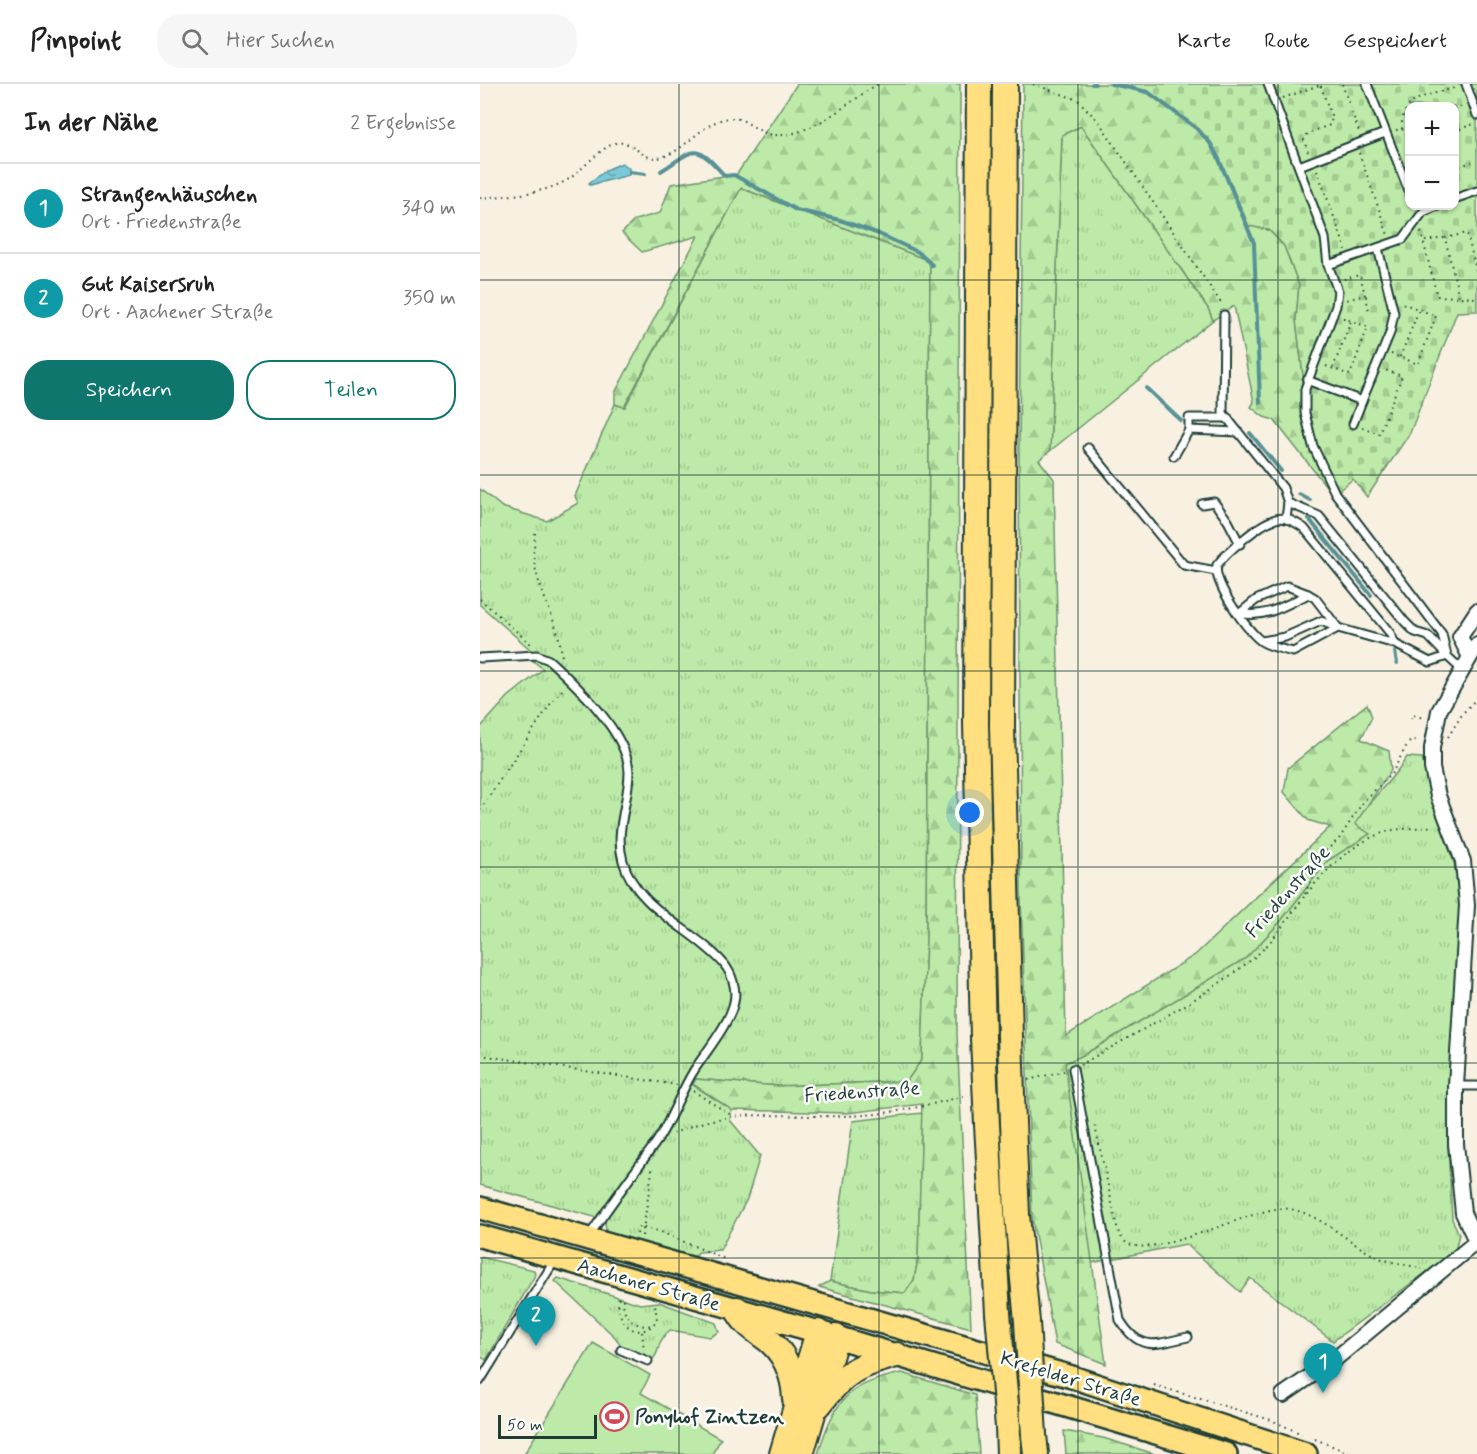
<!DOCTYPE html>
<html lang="de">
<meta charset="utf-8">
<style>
body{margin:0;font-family:Mynerve,sans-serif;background:#f6f6f6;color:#222}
.controls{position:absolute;right:18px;top:18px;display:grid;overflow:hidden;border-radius:12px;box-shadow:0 2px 4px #0004}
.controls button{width:54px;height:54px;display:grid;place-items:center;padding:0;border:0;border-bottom:2px solid #e0e0e0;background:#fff;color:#222;font:30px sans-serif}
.scale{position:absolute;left:18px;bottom:15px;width:99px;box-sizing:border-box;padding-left:6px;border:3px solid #1f3d34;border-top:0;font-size:16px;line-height:21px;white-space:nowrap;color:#1f3d34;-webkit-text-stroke:4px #fff;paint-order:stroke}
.you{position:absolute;left:490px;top:729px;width:21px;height:21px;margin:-15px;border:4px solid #fff;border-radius:50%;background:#1a73e8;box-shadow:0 0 0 9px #1a73e833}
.badge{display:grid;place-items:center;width:39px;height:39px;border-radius:50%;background:#0f766e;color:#fff;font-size:20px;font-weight:700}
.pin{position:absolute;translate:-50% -50px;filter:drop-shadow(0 2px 3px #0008)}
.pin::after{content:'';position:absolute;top:32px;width:21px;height:18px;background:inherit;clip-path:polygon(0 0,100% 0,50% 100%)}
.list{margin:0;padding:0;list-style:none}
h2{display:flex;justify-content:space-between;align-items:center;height:78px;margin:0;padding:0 24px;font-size:26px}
h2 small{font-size:20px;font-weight:400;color:#767676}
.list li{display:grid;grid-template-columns:39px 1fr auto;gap:18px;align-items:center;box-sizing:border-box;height:90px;padding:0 24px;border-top:2px solid #e0e0e0}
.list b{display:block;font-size:22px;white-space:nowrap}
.list p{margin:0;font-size:20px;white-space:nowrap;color:#767676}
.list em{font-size:20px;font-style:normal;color:#767676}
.actions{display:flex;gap:12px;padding:18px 24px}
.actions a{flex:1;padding:14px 0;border:2px solid #0f766e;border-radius:24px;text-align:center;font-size:21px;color:#0f766e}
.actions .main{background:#0f766e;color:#fff}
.icon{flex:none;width:33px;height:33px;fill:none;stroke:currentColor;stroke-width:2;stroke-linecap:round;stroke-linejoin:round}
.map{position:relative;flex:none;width:997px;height:1370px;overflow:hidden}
header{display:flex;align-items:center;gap:36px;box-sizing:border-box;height:84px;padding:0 30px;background:#fff;border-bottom:2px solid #e0e0e0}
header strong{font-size:28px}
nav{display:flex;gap:33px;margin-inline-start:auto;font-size:21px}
.search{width:420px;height:54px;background:#f6f6f6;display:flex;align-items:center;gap:15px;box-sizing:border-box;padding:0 21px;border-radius:24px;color:#767676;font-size:22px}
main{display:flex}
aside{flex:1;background:#fff}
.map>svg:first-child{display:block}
.grass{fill:url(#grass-tufts);stroke:#6e946e;stroke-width:1.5}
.forest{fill:url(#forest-firs);stroke:#6e946e;stroke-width:1.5}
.cemetery{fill:url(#cemetery-stones);stroke:#6e946e;stroke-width:1.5;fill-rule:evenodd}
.pitch{fill:#bdeaa8;stroke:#6e946e;stroke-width:1.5}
.water{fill:url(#water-ripples);stroke:#569196;stroke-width:1.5}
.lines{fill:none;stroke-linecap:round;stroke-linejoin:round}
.stream{stroke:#569196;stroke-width:4}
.service-casing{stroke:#1f3d34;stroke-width:11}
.minor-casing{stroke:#1f3d34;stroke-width:18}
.primary-casing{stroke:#1f3d34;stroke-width:26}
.motorway-casing{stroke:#1f3d34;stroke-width:28}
.path{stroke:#1f3d34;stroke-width:2;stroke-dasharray:1.5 4.5;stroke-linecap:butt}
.service{stroke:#fff;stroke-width:7}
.minor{stroke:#fff;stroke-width:14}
.primary{stroke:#ffdf80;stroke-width:21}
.motorway{stroke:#ffdf80;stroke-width:24}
.motorway-bridge-casing{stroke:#1f3d34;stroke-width:28;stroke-linecap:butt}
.motorway-bridge{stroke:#ffdf80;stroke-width:24}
.grid{fill:none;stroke:#1f3d34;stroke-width:1.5;stroke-opacity:0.55}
.labels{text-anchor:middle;stroke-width:5;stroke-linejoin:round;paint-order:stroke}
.street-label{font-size:20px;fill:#1f3d34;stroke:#fff}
.poi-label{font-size:20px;font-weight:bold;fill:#1f3d34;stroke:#fff;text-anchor:start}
</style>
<header>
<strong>Pinpoint</strong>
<div class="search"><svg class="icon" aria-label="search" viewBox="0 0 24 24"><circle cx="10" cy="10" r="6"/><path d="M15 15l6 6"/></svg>Hier suchen</div>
<nav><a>Karte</a><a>Route</a><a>Gespeichert</a></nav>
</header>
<main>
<aside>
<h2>In der Nähe<small>2 Ergebnisse</small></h2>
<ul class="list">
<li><span class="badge" style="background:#0f9aa8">1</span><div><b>Strangenhäuschen</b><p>Ort · Friedenstraße</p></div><em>340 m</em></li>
<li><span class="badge" style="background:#0f9aa8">2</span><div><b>Gut Kaisersruh</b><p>Ort · Aachener Straße</p></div><em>350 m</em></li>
</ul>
<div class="actions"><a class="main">Speichern</a><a>Teilen</a></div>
</aside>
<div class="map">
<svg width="997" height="1370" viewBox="0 0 997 1370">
<defs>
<pattern id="grass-tufts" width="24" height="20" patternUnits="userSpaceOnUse" patternTransform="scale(1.5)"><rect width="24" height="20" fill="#bdeaa8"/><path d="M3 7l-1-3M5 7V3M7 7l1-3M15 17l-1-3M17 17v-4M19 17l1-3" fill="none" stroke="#a2ca91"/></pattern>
<pattern id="forest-firs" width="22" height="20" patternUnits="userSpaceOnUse" patternTransform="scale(1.5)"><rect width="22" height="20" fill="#bdeaa8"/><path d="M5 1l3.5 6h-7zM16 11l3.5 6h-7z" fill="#a2ca91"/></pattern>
<pattern id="cemetery-stones" width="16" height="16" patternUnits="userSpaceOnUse" patternTransform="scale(1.5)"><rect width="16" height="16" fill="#bdeaa8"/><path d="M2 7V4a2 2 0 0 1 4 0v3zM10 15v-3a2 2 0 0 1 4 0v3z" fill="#a2ca91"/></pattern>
<pattern id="water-ripples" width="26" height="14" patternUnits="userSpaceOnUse" patternTransform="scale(1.5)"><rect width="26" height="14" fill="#7ac9d7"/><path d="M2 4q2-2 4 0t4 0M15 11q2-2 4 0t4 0" fill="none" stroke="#63a4af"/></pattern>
</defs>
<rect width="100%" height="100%" fill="#f8f1e2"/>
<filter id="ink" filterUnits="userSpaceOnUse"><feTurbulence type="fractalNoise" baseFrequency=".0167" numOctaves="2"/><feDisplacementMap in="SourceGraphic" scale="12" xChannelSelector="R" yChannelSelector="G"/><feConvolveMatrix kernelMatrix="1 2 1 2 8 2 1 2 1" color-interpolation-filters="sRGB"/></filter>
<g filter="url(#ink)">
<g class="grass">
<path d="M601,42L728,224L733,236L570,367L582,51Z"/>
<path d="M261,104L450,177L446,853L442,976L427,997L298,1002L216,995L213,1001L252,1026L250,1036L280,1072L267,1115L240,1166L219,1168L211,1175L126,1149L125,1136L0,1101V644L28,613L63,585L52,576V567L0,521V405L22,423L67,437L98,419L95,412L135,320L145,323Z"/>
<path d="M927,673L942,674L951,713L974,779L980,820L968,1061L972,1135L979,1150L975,1167L853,1257L770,1194L760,1208L706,1160L611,1179L585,979L603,971L766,874L800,838L847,777L889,750L874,740C890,715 912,697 927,673Z"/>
<path d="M442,1029L438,1175L434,1196L425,1209L391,1206L350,1197L373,1037Z"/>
<path d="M0,1173L54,1186L55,1191L6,1276L0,1272Z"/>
<path d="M78,1194L160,1220L179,1218L236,1239L239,1248L230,1253L190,1246C174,1260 182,1267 172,1276L144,1265L135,1253L75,1197Z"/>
</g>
<g class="forest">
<path d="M317,0H480L477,951L491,1244L339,1203L350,1197L391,1206L425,1209L434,1196L438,1175L442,1020L367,1029L252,1026L213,1000L216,995L298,1002L427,997L442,975L446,853L450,177L261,104L144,323L135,320V309L218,152L162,168L142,149L155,136L180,129L191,100L257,90Z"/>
<path d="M543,0H636L668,7L718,44L731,58L769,141L789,146L804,162L819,201L816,236L823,291L821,306L834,373L853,411L794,336L784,333L771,323L774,318L754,222L733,236L728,224L601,42L582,51L570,367L559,376L574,395L586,952L715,871L850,743L828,736L804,708L808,684L887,620L892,633L881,655L909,667L911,686L875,740L890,750L847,777L800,838L766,874L603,971L585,979L626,1280L575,1260L552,1134L541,815L539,364Z"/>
<path d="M422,1289L495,1311L499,1370H338C354,1317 367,1300 422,1289Z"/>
<path d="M584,1347L623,1354L675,1370H586Z"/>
</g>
<path class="cemetery" d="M636,0H997V227L977,228L930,349L887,413L873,395L853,411L834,373L823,337L820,319L823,291L816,236L819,201L804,162L789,146L769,142L739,73L731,58L718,44L668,7ZM930,22H974V122H930Z"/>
<path class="pitch" d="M113,1259L170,1291L161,1309L241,1355L232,1370H44Z"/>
<path class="water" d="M142,79L149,84V91L110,101L109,99L126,86Z"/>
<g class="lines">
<g class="stream">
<path d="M612,0H615"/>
<path d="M631,0L668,8L717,45L730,59L738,73L774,159L780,319"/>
<path d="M181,87C217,64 214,58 245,92L254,91L316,126L360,136L399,150L438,168L452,181"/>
<path d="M150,88L165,90"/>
<path d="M666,304L701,337"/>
<path d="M770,349L801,387"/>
<path d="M819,410L830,416"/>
<path d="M829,435L891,511"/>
<path d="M915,568L917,579"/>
</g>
<defs>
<g id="service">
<path d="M788,0L845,154L848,181L858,207L856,222L825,305V329L833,362L855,409L962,550L967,572L982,586"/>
<path d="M887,0L930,110"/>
<path d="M986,0L997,31"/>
<path d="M819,82L905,49"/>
<path d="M974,115L997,107"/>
<path d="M848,181L923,155L943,128L958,122"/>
<path d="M744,231L743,329L803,404L808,419L806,435"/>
<path d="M827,296L882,317L910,249L914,229L898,164"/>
<path d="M873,340L882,317"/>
<path d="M709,346V334H748"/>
<path d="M608,364L704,481L736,487"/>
<path d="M694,372L709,346L758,348"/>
<path d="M808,419L839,432L925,538L935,548L948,552L967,572L950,578L915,560L910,549L824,444C815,438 804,431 793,436C778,441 747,468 737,481C732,498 767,546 781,557C790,563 803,565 813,568L858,544L915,560"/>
<path d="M722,420L734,418L748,437L760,460"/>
<path d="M760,529C785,535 806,521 828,510L835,514L858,544L841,537L805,553L782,557"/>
<path d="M760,529L776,516L807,502L828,510"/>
<path d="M0,574L57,571L69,576C96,601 148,649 149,688C149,719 134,746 143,777C157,826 213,844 244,880C252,890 257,905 254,918C250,939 225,969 213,988C199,1011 190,1039 175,1060C152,1091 130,1121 109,1152"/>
<path d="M593,985L640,1236C660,1269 676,1260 708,1253"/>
<path d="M976,1002H997"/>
<path d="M141,1266L168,1277"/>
<path d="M0,1297L75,1176"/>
</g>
<g id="minor">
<path d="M997,561L959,627L952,664V684L958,712L983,777L987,821L976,1002V1060L983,1129L997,1159"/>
<path d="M990,573L980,553L997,527"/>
<path d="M803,1311L854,1276L996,1158"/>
</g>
<g id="primary">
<path d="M0,1124L592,1293L826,1370"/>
<path d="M0,1152L356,1253L746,1370"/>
</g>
<g id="motorway">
<path d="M499,0L496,639L503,954"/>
<path d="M525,0L522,643L530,953"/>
<path d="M533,1038L537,1131L547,1238"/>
<path d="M507,1041L518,1229"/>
<path d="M257,1225C264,1239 271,1243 283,1252C304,1266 314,1290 315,1315"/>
<path d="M339,1321C364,1288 378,1281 417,1271"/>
<path d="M528,1343L529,1370"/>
<path d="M554,1351L556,1370"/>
<path d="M302,1370L338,1248"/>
<path d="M321,1370L356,1253"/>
</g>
</defs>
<use href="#service" class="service-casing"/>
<use href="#minor" class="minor-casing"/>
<use href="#primary" class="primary-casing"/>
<use href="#motorway" class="motorway-casing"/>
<g class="path">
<path d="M553,0L598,16L619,38L743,222"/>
<path d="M862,0L879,48"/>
<path d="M803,14L840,1"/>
<path d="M974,25L984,22"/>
<path d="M922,45C920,11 951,12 977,3"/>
<path d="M916,46L922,45L930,54"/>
<path d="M974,47L994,40"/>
<path d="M828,68L824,56L828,49L850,41L852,34L840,0"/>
<path d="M879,69L908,151"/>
<path d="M974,84L992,78"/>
<path d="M837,86L866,166"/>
<path d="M0,114C29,111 63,111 89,95C101,87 122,62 136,59C153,56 161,75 177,74C202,71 219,41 244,35C264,30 272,46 289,50C323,59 370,17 398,0"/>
<path d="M941,148L957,212L997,214"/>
<path d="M965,154L987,149L997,190"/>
<path d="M945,157L965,154L979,213"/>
<path d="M864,195L880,191L885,211L866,216"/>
<path d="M886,212L889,227"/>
<path d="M911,270L938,280L956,232L922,219"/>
<path d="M920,273L939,226"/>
<path d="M846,282L870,291L888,243L861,233"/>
<path d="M853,284L871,237"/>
<path d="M882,343L899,350L922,292L905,286"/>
<path d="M55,449C55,459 52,472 55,482C61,514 80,541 82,574"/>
<path d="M0,515L53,562"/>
<path d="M931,635L932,631L944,634"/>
<path d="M968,653L983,629L997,614"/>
<path d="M0,726L71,619L83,605"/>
<path d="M825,810L843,769L859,755L883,718L912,689L928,659L939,654"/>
<path d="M0,971L197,1001"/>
<path d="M600,981C657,948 719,917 771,876C794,858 806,836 824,813C845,786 878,753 913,746C927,744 941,744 954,742"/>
<path d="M548,996L584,987"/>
<path d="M213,1007L251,1031"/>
<path d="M615,1042L638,1147C641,1152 643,1158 649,1160C675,1173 764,1130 795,1125C830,1119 867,1159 897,1173C910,1179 928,1180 942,1185"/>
<path d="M193,1050C247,1022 306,1034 365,1032C409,1031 446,1022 488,1011"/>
<path d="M157,1150L159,1143L178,1147L245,1175"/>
<path d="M162,1152L173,1081"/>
<path d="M139,1214C134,1238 159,1261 177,1236L175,1220"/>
<path d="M143,1215C142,1233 156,1245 173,1241"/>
<path d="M162,1248L164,1266"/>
<path d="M674,1301L791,1336L822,1350"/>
<path d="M835,1355L872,1370"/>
</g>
<use href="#service" class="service"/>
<use href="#minor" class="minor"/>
<use href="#primary" class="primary"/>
<use href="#motorway" class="motorway"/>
<defs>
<g id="motorway-bridge">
<path d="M530,953L533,1038"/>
<path d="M503,954L507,1041"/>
<path d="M518,1229L528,1343"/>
<path d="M547,1238L554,1351"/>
</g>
</defs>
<use href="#motorway-bridge" class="motorway-bridge-casing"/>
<use href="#motorway-bridge" class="motorway-bridge"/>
</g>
</g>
<path class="grid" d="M199,0V1370M399,0V1370M598,0V1370M798,0V1370M0,196H997M0,391H997M0,587H997M0,783H997M0,979H997M0,1174H997"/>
<defs>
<symbol id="stadium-ring" viewBox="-11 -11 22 22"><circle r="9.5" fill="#fff" stroke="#d1495b" stroke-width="1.5"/><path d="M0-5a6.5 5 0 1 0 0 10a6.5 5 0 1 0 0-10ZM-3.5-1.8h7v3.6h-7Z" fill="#d1495b"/></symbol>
</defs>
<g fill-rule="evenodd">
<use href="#stadium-ring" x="118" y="1316" width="33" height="33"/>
</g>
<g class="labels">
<g class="street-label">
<text transform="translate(807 807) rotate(-48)" y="7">Friedenstraße</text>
<text transform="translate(382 1007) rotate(-4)" y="7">Friedenstraße</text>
<text transform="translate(169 1200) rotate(16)" y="7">Aachener Straße</text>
<text transform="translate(591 1294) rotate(17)" y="7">Krefelder Straße</text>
</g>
<g class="poi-label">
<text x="155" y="1339">Ponyhof Zintzen</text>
</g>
</g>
</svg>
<div class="controls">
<button>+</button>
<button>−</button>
</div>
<div class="scale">50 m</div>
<div class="you"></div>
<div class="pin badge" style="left:843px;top:1309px;background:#0f9aa8">1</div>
<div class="pin badge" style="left:56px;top:1262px;background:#0f9aa8">2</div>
</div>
</main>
